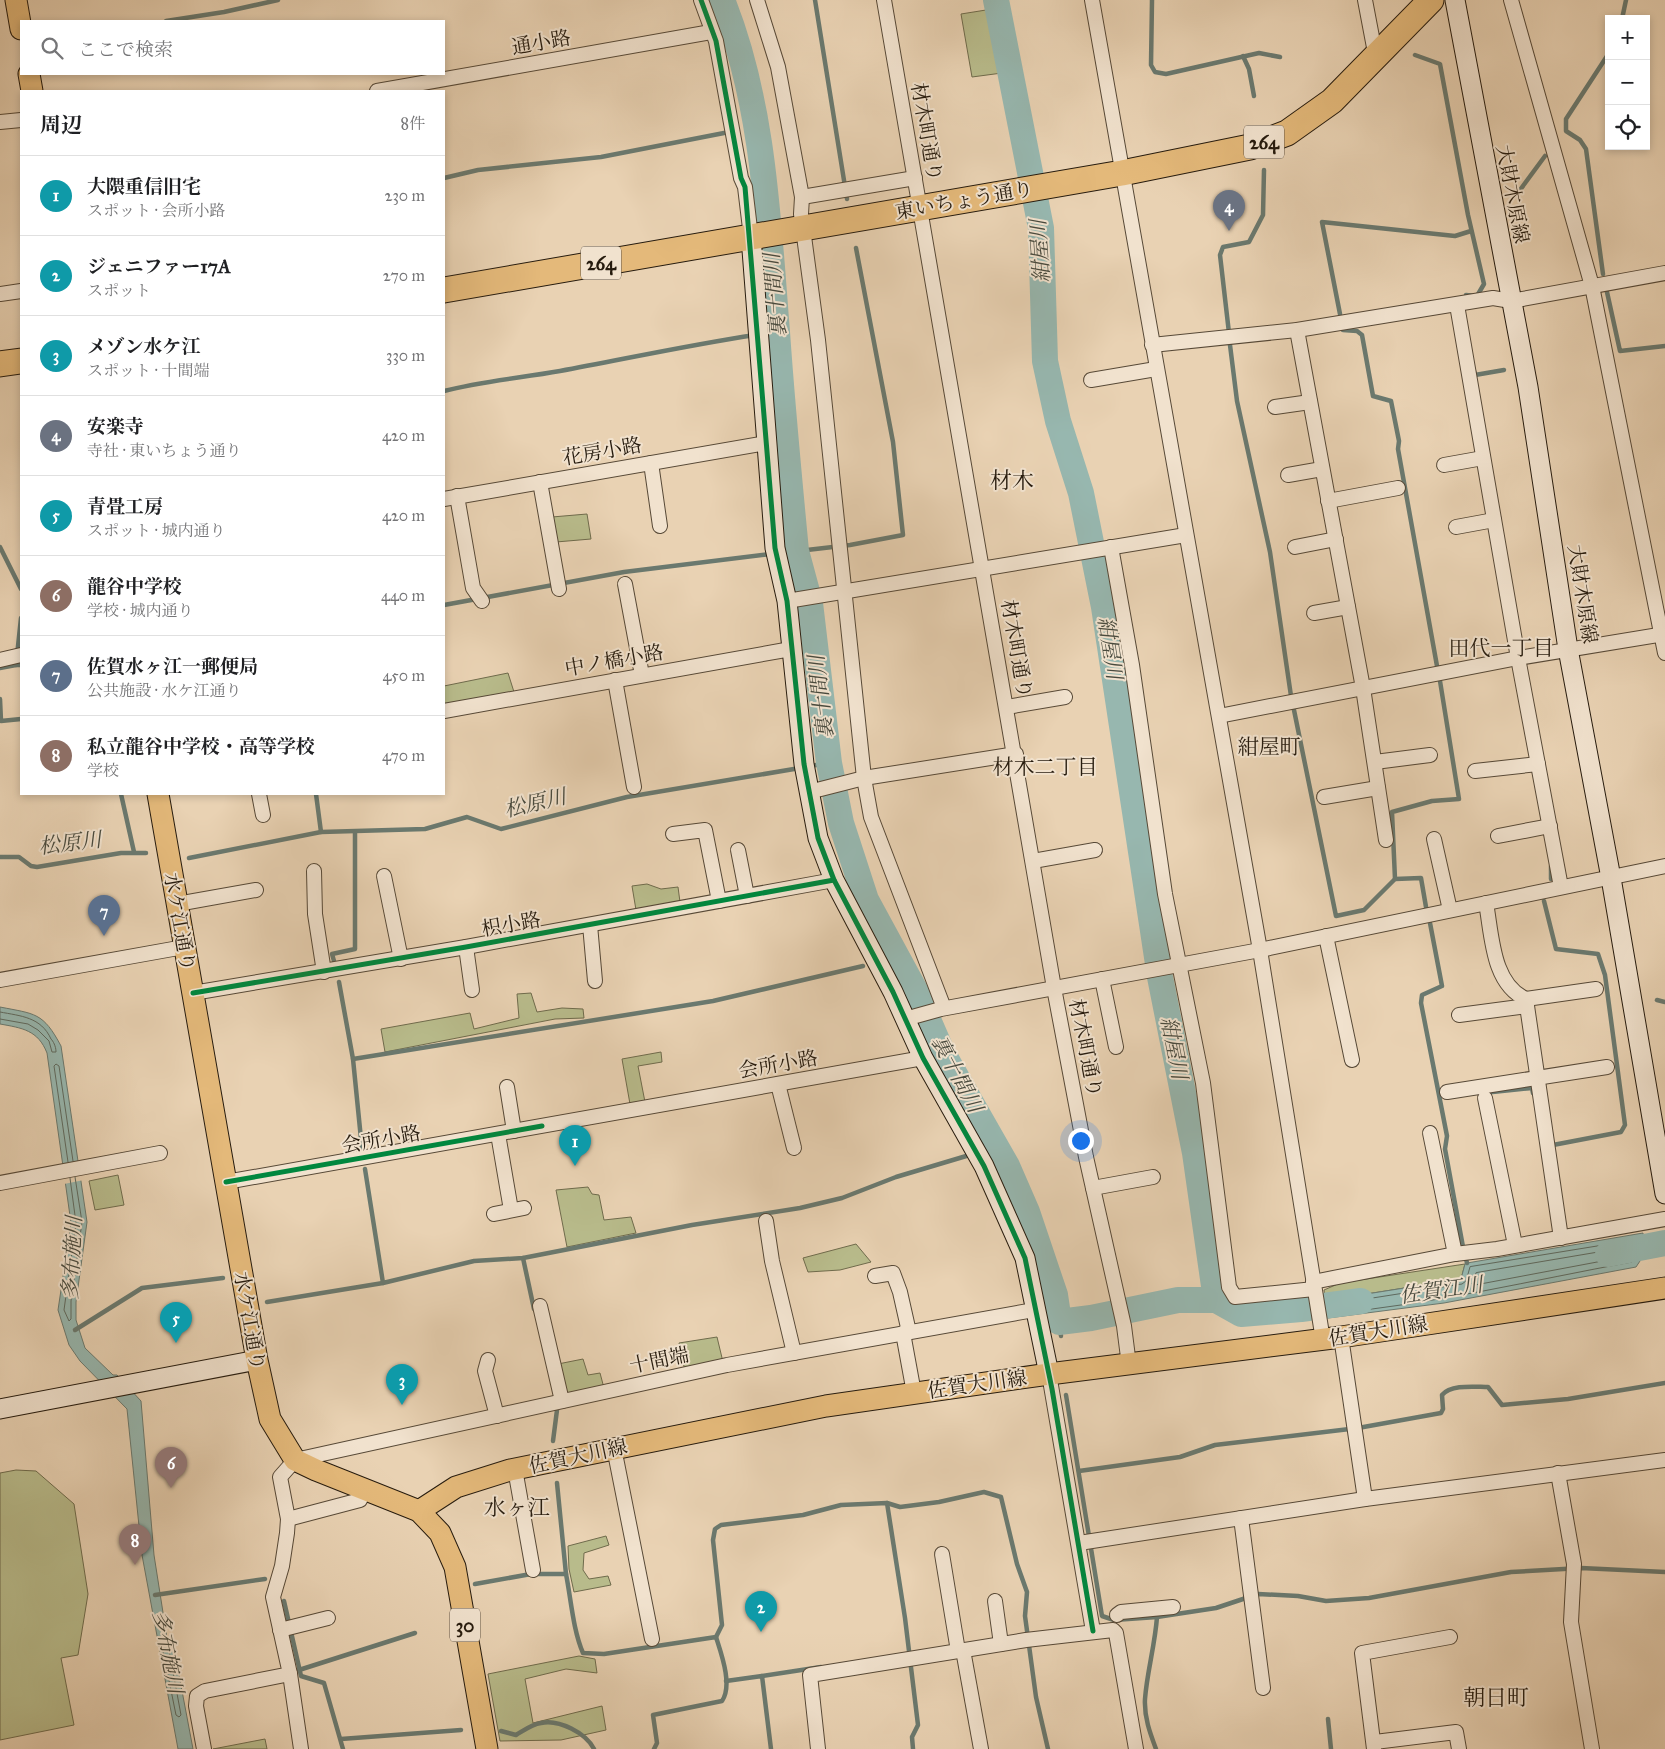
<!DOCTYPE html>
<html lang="ja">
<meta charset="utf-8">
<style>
body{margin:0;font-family:"IM FELL Great Primer","Noto Serif JP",serif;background:#f6f6f6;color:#202124}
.controls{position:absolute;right:15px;top:15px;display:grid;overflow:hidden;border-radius:0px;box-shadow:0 2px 8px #0003}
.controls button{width:45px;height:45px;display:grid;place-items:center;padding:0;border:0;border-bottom:1px solid #e0e0e0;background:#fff;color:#202124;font:25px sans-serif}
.you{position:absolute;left:1080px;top:1140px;width:18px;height:18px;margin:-12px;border:4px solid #fff;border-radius:50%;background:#1a73e8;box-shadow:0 0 0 8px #1a73e833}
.badge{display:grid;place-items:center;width:32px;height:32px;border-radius:50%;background:#8f2418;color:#fff;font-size:16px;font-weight:700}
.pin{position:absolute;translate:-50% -41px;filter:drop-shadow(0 1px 2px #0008)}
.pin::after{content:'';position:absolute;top:26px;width:18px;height:15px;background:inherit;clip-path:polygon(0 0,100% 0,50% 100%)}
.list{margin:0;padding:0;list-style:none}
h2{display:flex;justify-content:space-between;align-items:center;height:65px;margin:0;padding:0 20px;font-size:21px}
h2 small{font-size:16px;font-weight:400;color:#757577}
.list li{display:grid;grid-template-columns:32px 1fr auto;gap:15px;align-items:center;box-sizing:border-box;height:80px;padding:0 20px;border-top:1px solid #e0e0e0}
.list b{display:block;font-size:19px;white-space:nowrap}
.list p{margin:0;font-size:16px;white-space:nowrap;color:#757577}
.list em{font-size:16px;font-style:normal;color:#757577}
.icon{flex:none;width:28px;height:28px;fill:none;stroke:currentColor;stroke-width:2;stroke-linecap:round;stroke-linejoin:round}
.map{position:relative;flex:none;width:1665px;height:1749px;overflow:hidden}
.search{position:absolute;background:#fff;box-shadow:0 2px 8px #0003;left:20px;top:20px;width:425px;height:55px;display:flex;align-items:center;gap:12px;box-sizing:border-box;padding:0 18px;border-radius:0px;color:#757577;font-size:19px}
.panel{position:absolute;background:#fff;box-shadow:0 2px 8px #0003;left:20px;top:90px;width:425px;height:705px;border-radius:0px}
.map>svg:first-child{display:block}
.green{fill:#b8bb8b;stroke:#6f6b4c}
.water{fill:#97b7af;stroke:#6a796f}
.pier{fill:#e9d2b3}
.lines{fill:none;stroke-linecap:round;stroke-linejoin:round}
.shore{stroke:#5e695e;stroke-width:1}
.stream{stroke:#6a796f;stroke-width:4.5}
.river{stroke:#97b7af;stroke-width:26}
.street-casing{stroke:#574937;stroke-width:16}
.secondary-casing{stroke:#261b0e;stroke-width:21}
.primary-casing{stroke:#261b0e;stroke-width:23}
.highway-casing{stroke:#261b0e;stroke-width:27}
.street{stroke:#f1e2ce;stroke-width:14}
.secondary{stroke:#f1e2ce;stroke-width:19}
.primary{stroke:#e4b97a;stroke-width:21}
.highway{stroke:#e4b97a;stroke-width:25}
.cycleway-casing{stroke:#f1e2ce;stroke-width:8}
.cycleway{stroke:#00873e;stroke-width:5}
.labels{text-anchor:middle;stroke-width:4;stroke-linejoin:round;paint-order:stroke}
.shield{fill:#f1e2ce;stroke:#635748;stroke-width:1}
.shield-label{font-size:19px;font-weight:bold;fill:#261b0e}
.street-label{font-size:20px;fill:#261b0e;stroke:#f1e2ce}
.water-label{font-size:21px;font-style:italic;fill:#484a3e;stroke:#f1e2ce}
.neighbourhood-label{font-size:21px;fill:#261b0e;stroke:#f1e2ce}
.quarter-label{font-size:22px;fill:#261b0e;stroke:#f1e2ce}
</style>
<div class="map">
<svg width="1665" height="1749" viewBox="0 0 1665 1749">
<rect width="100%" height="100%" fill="#e9d2b3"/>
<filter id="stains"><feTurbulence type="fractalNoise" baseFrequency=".004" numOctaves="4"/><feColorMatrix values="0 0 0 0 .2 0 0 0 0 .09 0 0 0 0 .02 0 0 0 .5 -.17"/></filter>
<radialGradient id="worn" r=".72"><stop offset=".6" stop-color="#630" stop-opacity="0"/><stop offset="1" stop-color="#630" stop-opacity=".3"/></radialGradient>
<g class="green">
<path d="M986,10L1002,73L972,77L961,14Z"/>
<path d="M587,514L591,539L556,542L552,517Z"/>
<path d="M508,673L514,692L444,705V686Z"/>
<path d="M647,884L661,889L678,887L680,902L636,910L632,886Z"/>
<path d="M531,993L537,1012L562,1008L583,1009L584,1018L555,1019L385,1052L381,1029L470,1013L474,1029L519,1018L517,994Z"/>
<path d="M661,1052L662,1062L638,1066L645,1102L630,1104L622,1059Z"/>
<path d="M118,1175L124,1205L95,1210L89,1181Z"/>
<path d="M588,1187L592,1194L599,1195L604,1220L631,1217L636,1233L567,1247L556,1190Z"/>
<path d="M856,1244L871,1262L840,1270L808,1272L803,1258Z"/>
<path d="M1465,1264L1461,1279L1335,1299L1325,1297L1324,1290L1340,1283Z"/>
<path d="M717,1337L723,1362L685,1371L679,1343Z"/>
<path d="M583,1359L588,1375L600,1373L604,1388L565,1397L558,1364Z"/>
<path d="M16,1470L36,1471L74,1504L88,1594L78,1655L61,1658L74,1725L0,1740V1473Z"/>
<path d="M606,1536L609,1545L584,1553L583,1570L589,1579L608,1576L611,1585L574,1592L569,1569L568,1546Z"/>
<path d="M579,1656L595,1659L597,1673L566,1669L525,1679L533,1723L602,1706L606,1730L561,1740L500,1741L488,1674Z"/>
<path d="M265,1739L267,1749H213Z"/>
</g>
<g class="water">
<path d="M0,1007C35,1014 43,1012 61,1046L87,1222L76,1302V1320L85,1348L113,1375H117L141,1401L154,1555L167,1638H172L193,1749H178L142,1555L127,1409L80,1361L69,1345L58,1310L71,1223L47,1053C38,1030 22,1028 0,1024Z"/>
<path d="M1643,1233L1644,1255L1636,1267L1444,1303L1328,1318L1325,1297L1335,1299L1461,1279L1465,1264L1467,1263Z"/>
</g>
<path class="pier" d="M81,1161L84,1180L64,1184L61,1164Z"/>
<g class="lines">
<g class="shore">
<path d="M0,1012C21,1016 41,1017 51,1039C53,1041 56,1046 56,1052H52L49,1041L38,1030L28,1024L0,1019"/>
<path d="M68,1162L54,1066L56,1064L59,1066L73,1161"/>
<path d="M70,1178L76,1223L64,1310L69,1321L71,1319V1301L82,1222L75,1177"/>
<path d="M1636,1240L1638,1242L1639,1253L1632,1262C1533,1280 1435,1304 1335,1313L1332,1311L1334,1304L1462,1284L1466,1281L1470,1267Z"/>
<path d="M1630,1247L1633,1251L1629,1256L1475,1285L1472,1284L1476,1273Z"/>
<path d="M164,1643L168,1645L181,1715L179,1717L176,1715L162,1646Z"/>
</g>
<g class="stream">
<path d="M815,0L847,199"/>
<path d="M1152,0L1151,65L1155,72L1166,74L1259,53L1280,57"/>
<path d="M1622,19L1626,0"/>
<path d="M166,21L224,12L278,0"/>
<path d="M1415,55L1440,64L1468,215L1484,284L1477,296L1466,295"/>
<path d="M1243,56L1249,69L1254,96"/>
<path d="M444,178L478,170L601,157L724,133"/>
<path d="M1520,190L1545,156"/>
<path d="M1603,274L1586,149L1580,140L1566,131V119L1609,53"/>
<path d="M1607,292L1620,351L1665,346"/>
<path d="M1340,314L1322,222L1455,236L1471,231"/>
<path d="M1343,330L1357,331L1362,335L1373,396L1391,401L1399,441L1398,449L1437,666"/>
<path d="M1229,333L1220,255L1223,247L1249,242L1263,215L1264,170"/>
<path d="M762,334L777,332"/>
<path d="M1230,345L1237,401L1270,552L1291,696"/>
<path d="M1474,371L1475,375L1504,370"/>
<path d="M444,391C482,381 521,378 560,371C625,359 689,345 755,335"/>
<path d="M0,547L21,589"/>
<path d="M781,553L850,545L903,535L893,442L856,248"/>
<path d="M444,605L624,572L771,554"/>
<path d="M21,618L16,665H21"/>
<path d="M0,668L16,665"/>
<path d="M0,699L1,721L21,719"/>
<path d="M1294,710L1336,916L1364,910L1395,879L1421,878L1426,907"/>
<path d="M810,766L829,763"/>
<path d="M121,794L134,852"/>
<path d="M316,794L321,832"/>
<path d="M0,857H19L31,866L37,867L121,853H146"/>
<path d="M189,858L321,832L425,829L467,817L501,829L627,797L800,768"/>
<path d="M1395,879L1392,812L1432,801L1459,799L1440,681"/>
<path d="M1551,879V866"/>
<path d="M1544,901L1556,949L1598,954L1605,975L1625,1125L1621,1132L1553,1145"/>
<path d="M1430,923L1442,986L1422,995L1421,1003L1447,1136L1445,1149L1463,1247L1467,1263"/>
<path d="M334,961L332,954L355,949V832"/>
<path d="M339,982L353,1059L362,1149"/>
<path d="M1657,1000L1665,1002"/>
<path d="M353,1059L713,1001L863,966"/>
<path d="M1483,1093L1532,1088L1533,1093"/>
<path d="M980,1150L993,1143"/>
<path d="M365,1169L383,1283"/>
<path d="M523,1258L534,1309"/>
<path d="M267,1302L383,1283L474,1261L523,1258L692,1225L800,1208L842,1198L896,1177L973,1154"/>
<path d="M1059,1322L1061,1336"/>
<path d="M75,1330L142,1288L223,1278"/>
<path d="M1066,1395L1102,1616L1114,1620L1157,1617L1216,1608L1258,1594L1298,1596L1326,1601L1369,1598L1511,1572L1581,1568L1665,1572"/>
<path d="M553,1441L557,1410"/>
<path d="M1079,1471L1180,1457L1215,1445L1358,1428L1441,1413L1443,1409L1442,1395C1451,1384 1475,1387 1488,1387L1502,1405L1568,1399L1665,1383"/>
<path d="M557,1483L566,1574"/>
<path d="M887,1503L905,1618L918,1725L912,1737L913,1749"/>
<path d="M475,1584L531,1574H566C571,1599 573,1630 583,1653L604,1654L716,1637C721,1653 733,1685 722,1701L653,1715L657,1743L654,1749"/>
<path d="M155,1595L265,1579"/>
<path d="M284,1601L301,1676L324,1683L343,1749"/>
<path d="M716,1637L722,1625L713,1540L715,1529L721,1525L803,1515L841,1505L887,1503L900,1507L939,1502L984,1492L1001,1497L1017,1564L1027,1592L1025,1616L1036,1697L1048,1749"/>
<path d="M299,1670L415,1633"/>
<path d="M762,1676L821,1667"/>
<path d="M726,1681L762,1676L771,1749"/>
<path d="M1328,1719L1331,1749"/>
<path d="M501,1731L516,1735C523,1731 532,1724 541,1723C559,1719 586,1733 594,1749"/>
<path d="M341,1739L461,1730"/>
<path d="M1156,1749C1150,1733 1144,1717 1145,1699C1147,1672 1155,1645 1157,1617"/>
</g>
<g class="river">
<path d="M722,0C764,104 768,221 777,332C782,405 789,478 796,551L810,603L829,763L841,823L866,900L917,994L942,1052L1007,1166L1027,1212L1055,1295L1059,1322L1091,1318L1178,1300H1216L1241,1314L1301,1309L1361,1301"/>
<path d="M996,0L1041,228L1045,361L1058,421L1081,493L1104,607L1160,977L1195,1153L1216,1300"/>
<path d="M1608,1254L1665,1243"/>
</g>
<defs>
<g id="street">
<path d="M701,0L716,41L741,178L745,187L751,237"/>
<path d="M757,0L778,67L802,197L801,214L818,340L864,778L871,817L944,1008"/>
<path d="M884,0L1054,988L1086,1157L1124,1326L1129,1365"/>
<path d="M1092,0L1260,950L1323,1340"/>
<path d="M1365,0L1376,58"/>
<path d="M1511,0L1592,286L1665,653"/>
<path d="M377,91L711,32"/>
<path d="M0,122L21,120"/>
<path d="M802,197L915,178"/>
<path d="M0,294L21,291"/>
<path d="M1457,305L1518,658L1561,887"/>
<path d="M1297,330L1363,688L1386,840"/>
<path d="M1152,345L1297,330L1493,298L1511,301L1665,273"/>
<path d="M1091,380L1156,369"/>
<path d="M1275,407L1310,402"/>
<path d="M651,463L660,526"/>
<path d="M1444,465L1483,458"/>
<path d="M1288,475L1322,469"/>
<path d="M540,482L559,589"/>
<path d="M457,496L473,588L482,601"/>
<path d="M444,499L766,443"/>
<path d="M1328,501L1398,488"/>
<path d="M1456,527L1494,520"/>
<path d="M1111,547L1132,665L1165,894L1203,1083L1229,1287L1235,1297L1314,1289"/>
<path d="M1295,547L1336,539"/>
<path d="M625,584L642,675"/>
<path d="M787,601L1186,535"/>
<path d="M1314,613L1348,607"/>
<path d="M0,660L21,655"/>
<path d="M615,680L634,787"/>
<path d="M1007,707L1065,697"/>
<path d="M444,711L791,649"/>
<path d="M1219,716L1518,658L1665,634"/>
<path d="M1375,762L1430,755"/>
<path d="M1475,771L1538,764"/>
<path d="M809,792L864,778L1016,754"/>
<path d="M259,794L263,815"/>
<path d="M1324,797L1378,788"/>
<path d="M673,834L705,830L719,901"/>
<path d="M1498,836L1550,826"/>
<path d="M1434,839L1450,910"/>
<path d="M738,850L747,896"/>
<path d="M1033,861L1095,850"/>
<path d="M314,871L315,914L324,972"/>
<path d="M384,876L401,959"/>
<path d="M1486,903C1492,935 1492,984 1526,999L1561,1238"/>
<path d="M177,904L256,890"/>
<path d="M590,925L595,981"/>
<path d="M1326,936L1352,1060"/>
<path d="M466,947L472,990"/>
<path d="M1102,979L1116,1047"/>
<path d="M0,980L184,947"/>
<path d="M193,993L466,947L834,880"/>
<path d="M1526,999L1596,989"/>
<path d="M1459,1015L1527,1006"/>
<path d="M905,1019L941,1009L1260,950L1665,866"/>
<path d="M778,1084L794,1148"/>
<path d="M507,1087L514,1131"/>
<path d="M1447,1092L1607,1067"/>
<path d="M1485,1098L1515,1245"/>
<path d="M1430,1133L1455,1254"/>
<path d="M498,1134L511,1210"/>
<path d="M226,1182L923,1058"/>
<path d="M0,1183L160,1153"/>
<path d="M1093,1188L1153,1177"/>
<path d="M494,1214L524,1208"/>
<path d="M766,1221L772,1261L794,1353"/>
<path d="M875,1276L893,1273L900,1292L909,1332"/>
<path d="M1313,1282L1455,1254L1497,1249L1665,1219"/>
<path d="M540,1306L562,1401"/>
<path d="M903,1333L914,1393"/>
<path d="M1341,1337L1365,1499"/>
<path d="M488,1360L485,1371L497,1416"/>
<path d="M1049,1374L1093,1631"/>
<path d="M614,1448L652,1639"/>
<path d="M515,1469L533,1570"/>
<path d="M1558,1473L1574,1564L1571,1622L1592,1749"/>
<path d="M1241,1518L1263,1688"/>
<path d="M288,1519L360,1500L364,1489"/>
<path d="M1079,1543L1365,1499L1665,1460"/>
<path d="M942,1554L958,1651"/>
<path d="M995,1601L1001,1644"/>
<path d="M1117,1615L1121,1612L1173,1607"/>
<path d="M280,1630L328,1618"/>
<path d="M963,1650L981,1749"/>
<path d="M290,1674L301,1749"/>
<path d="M1375,1742L1456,1732L1459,1749"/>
<path d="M204,1749L196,1706L197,1696L205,1691L290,1674L273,1597L282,1566L287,1533L288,1519L280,1477L295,1460L727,1365L1034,1310"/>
<path d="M818,1749L810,1675L1026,1640L1113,1630L1116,1633L1136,1749"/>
<path d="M1374,1749L1362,1653L1450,1637"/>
</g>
<g id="secondary">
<path d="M1455,0L1528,387L1568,649L1611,878L1665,1194"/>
<path d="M751,237L775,548L787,601L804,764L818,838L834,880L893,992L923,1058L984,1166L1025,1258L1049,1374"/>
<path d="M0,1409L257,1360"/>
</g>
<g id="primary">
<path d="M16,0L21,29"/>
<path d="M29,74L32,91"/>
<path d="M158,794L257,1360L270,1419L295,1460L316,1470L419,1511L440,1533L455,1567L487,1749"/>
<path d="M419,1511L456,1487L510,1470L826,1406L1049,1374L1341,1337L1665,1288"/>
</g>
<g id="highway">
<path d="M444,290L1122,173L1250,147L1287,133L1332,101L1431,0"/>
<path d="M0,364L21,361"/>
</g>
</defs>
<use href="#street" class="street-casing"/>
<use href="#secondary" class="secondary-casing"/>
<use href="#primary" class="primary-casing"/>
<use href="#highway" class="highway-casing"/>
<use href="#street" class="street"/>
<use href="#secondary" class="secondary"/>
<use href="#primary" class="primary"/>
<use href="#highway" class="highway"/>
<defs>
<g id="cycleway">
<path d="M701,0L716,41L741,178L745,187L775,548L787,601L804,764L818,838L834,880L893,992L923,1058L984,1166L1025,1258L1052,1389L1093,1631"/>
<path d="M193,993L466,947L834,880"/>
<path d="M226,1182L542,1126"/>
</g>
</defs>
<use href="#cycleway" class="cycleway-casing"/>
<use href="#cycleway" class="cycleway"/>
</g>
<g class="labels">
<g class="shield">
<rect x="1244" y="125.5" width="40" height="33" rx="4"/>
<rect x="581" y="246.5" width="40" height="33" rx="4"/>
<rect x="450" y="1608.5" width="30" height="33" rx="4"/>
</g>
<g class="shield-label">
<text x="1264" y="149">264</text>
<text x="601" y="270">264</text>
<text x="465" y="1632">30</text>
</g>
<g class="street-label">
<text transform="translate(541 42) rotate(-10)" y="7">通小路</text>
<text transform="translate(927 132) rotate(80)" y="7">材木町通り</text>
<text transform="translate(1513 194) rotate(79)" y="7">大財木原線</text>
<text transform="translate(964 200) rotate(-10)" y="7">東いちょう通り</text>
<text transform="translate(602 451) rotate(-10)" y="7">花房小路</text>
<text transform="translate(1583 594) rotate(81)" y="7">大財木原線</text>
<text transform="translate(1017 649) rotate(80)" y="7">材木町通り</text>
<text transform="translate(614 660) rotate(-10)" y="7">中ノ橋小路</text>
<text transform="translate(180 922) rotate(80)" y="7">水ケ江通り</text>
<text transform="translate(511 924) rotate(-10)" y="7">枳小路</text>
<text transform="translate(1086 1048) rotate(79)" y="7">材木町通り</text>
<text transform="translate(778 1064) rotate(-10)" y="7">会所小路</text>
<text transform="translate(381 1139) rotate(-10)" y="7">会所小路</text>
<text transform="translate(250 1321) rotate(80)" y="7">水ケ江通り</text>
<text transform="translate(1378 1331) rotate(-9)" y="7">佐賀大川線</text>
<text transform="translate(659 1360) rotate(-12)" y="7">十間端</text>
<text transform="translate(977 1384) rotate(-8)" y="7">佐賀大川線</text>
<text transform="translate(578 1456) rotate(-12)" y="7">佐賀大川線</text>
</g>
<g class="water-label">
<text transform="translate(1040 251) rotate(-94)" y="7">紺屋川</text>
<text transform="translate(775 295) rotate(-95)" y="7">裏十間川</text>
<text transform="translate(1110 648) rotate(81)" y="7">紺屋川</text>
<text transform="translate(821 697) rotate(-97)" y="7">裏十間川</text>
<text transform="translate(535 803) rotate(-13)" y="7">松原川</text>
<text transform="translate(70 843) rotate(-7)" y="7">松原川</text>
<text transform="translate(1174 1048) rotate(79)" y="7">紺屋川</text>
<text transform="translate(957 1074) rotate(62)" y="7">裏十間川</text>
<text transform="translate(72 1258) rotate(-87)" y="7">多布施川</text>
<text transform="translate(1441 1290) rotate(-8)" y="7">佐賀江川</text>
<text transform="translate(168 1652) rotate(79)" y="7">多布施川</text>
</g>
<g class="neighbourhood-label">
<text x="1501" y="655">田代一丁目</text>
<text x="1269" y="754">紺屋町</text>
<text x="1045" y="774">材木二丁目</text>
</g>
<g class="quarter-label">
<text x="1012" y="488">材木</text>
<text x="517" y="1515">水ヶ江</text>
<text x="1496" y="1705">朝日町</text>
</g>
</g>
<rect width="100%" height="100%" filter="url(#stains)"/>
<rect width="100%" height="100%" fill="url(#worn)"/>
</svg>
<div class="controls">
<button>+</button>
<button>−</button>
<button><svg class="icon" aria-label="locate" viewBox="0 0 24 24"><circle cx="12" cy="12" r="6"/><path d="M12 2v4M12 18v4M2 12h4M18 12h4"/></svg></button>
</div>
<div class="you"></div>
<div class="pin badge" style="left:575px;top:1166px;background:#0f9aa8">1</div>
<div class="pin badge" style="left:761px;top:1632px;background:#0f9aa8">2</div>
<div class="pin badge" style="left:402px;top:1405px;background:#0f9aa8">3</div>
<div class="pin badge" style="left:1229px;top:231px;background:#6b7280">4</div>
<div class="pin badge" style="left:176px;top:1343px;background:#0f9aa8">5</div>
<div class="pin badge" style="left:171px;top:1488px;background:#8d6e63">6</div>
<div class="pin badge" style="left:104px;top:936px;background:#5c6f8a">7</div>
<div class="pin badge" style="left:135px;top:1565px;background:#8d6e63">8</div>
<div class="search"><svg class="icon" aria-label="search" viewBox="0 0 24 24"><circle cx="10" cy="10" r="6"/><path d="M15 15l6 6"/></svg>ここで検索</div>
<section class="panel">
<h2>周辺<small>8件</small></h2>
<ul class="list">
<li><span class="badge" style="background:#0f9aa8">1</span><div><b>大隈重信旧宅</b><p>スポット · 会所小路</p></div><em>230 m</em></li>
<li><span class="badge" style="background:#0f9aa8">2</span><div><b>ジェニファー17A</b><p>スポット</p></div><em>270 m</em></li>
<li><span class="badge" style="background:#0f9aa8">3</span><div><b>メゾン水ケ江</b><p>スポット · 十間端</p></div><em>330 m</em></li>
<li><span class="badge" style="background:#6b7280">4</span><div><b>安楽寺</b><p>寺社 · 東いちょう通り</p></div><em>420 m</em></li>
<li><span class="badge" style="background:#0f9aa8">5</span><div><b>青畳工房</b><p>スポット · 城内通り</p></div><em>420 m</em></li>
<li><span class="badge" style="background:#8d6e63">6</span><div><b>龍谷中学校</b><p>学校 · 城内通り</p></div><em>440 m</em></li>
<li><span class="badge" style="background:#5c6f8a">7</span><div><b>佐賀水ヶ江一郵便局</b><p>公共施設 · 水ケ江通り</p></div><em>450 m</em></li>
<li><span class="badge" style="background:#8d6e63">8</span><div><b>私立龍谷中学校・高等学校</b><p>学校</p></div><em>470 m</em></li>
</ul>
</section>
</div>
